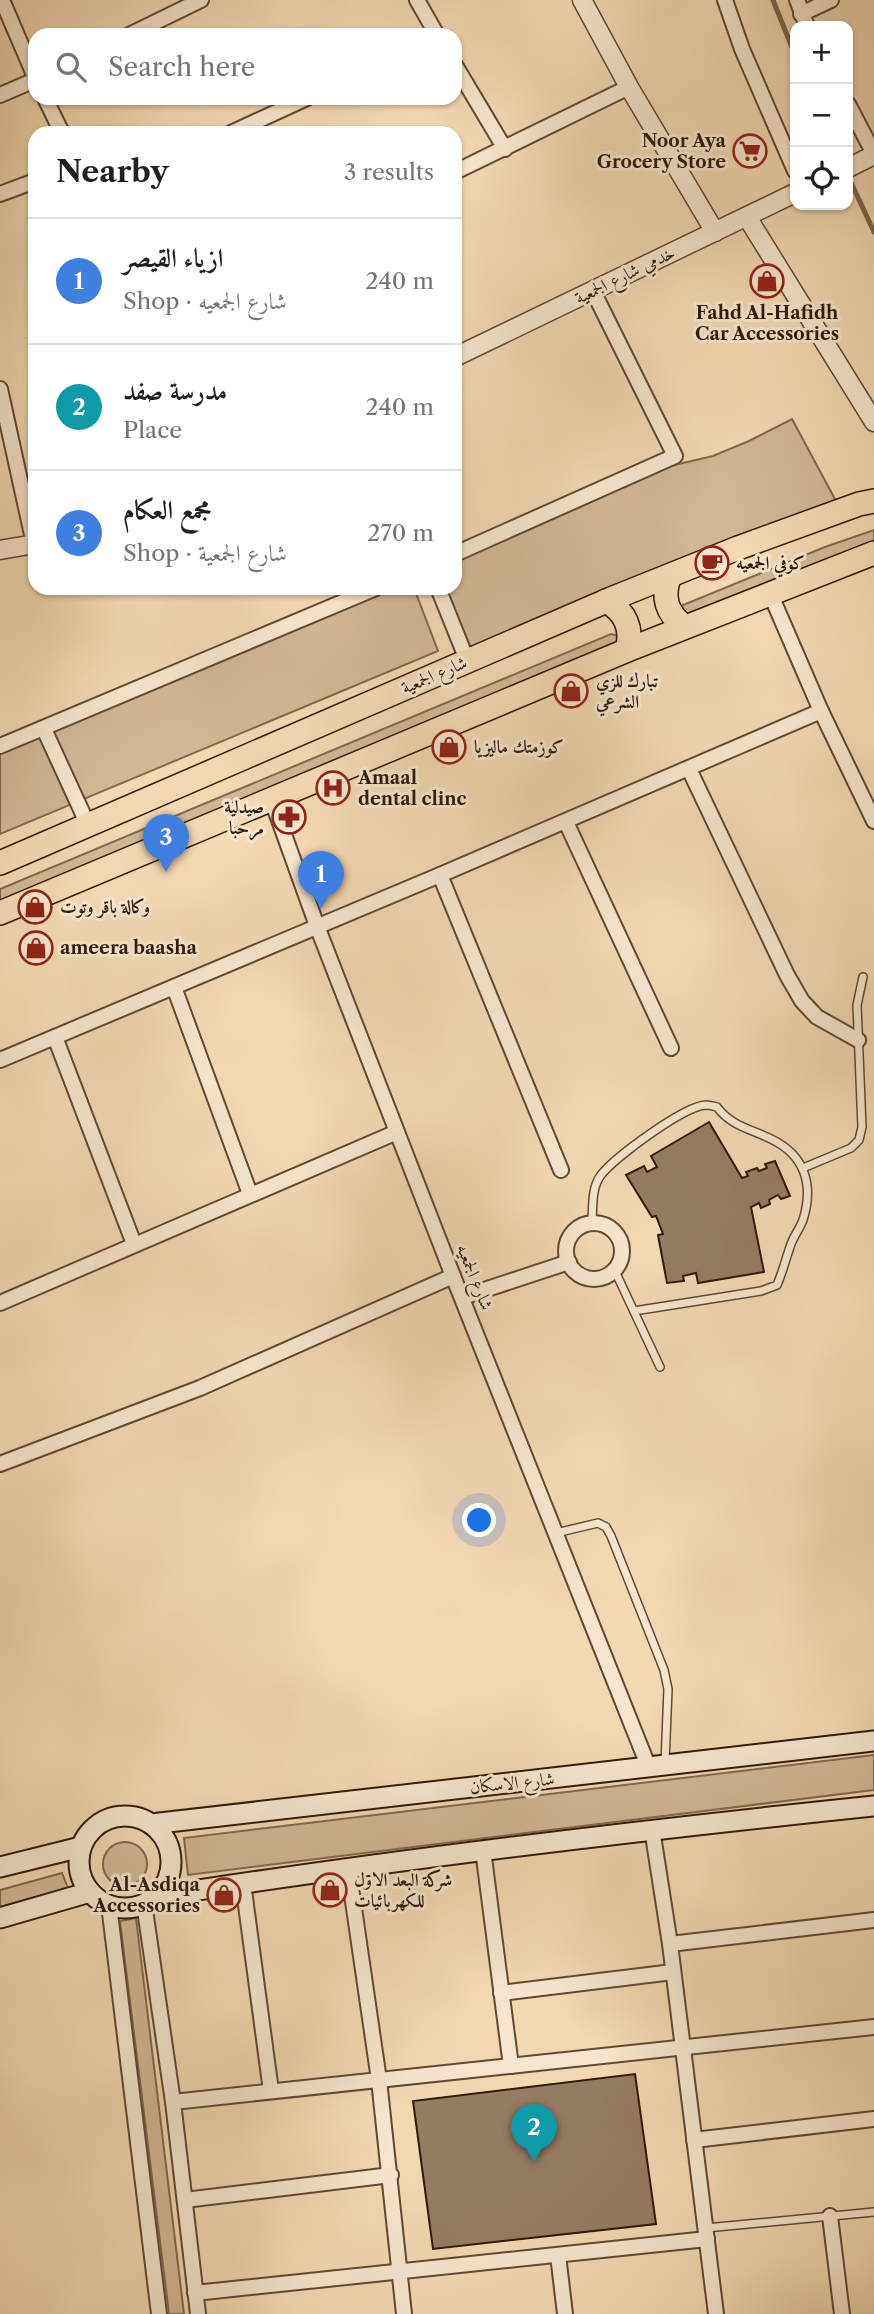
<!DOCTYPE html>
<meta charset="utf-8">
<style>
body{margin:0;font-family:"Libre Caslon Text",Amiri,serif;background:#f2f2f2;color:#202124}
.controls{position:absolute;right:21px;top:21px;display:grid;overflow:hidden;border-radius:14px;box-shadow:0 2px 5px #0004}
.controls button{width:63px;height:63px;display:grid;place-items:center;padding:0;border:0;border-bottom:2px solid #e0e0e0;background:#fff;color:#202124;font:35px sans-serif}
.you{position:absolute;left:480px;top:1521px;width:24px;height:24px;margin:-18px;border:5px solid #fff;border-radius:50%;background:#1a73e8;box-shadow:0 0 0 10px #1a73e833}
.badge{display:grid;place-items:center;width:46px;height:46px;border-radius:50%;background:#8f2418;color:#fff;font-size:23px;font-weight:700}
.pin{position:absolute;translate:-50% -58px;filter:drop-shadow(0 2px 4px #0008)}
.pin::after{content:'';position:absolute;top:37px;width:24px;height:21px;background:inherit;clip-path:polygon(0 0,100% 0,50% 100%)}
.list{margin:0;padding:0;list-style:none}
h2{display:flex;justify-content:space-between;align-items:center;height:91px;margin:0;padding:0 28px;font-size:30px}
h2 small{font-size:23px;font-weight:400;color:#757577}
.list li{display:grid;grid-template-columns:46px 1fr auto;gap:21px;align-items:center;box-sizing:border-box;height:126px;padding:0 28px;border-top:2px solid #e0e0e0}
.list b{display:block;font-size:26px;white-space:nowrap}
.list p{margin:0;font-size:23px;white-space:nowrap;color:#757577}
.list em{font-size:23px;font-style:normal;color:#757577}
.icon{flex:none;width:38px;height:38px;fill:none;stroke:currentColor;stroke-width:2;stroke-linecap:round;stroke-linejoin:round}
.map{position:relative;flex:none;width:874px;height:2314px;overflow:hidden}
.search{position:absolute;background:#fff;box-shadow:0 2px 5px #0004;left:28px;top:28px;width:434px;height:77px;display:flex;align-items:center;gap:18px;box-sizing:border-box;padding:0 24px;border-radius:21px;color:#757577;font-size:26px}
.panel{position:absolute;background:#fff;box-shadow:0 2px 5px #0004;left:28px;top:126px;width:434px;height:469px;border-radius:21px}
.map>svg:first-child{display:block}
.green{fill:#d2b795;stroke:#82684f;stroke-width:2}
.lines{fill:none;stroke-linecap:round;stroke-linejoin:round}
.stream{stroke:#7e644c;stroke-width:5}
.building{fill:#967c61;stroke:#311809;stroke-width:2}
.service-casing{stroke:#624833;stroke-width:10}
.minor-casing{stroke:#624833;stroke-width:18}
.tertiary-casing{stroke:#624833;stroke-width:21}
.secondary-casing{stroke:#311809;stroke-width:23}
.primary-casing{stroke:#311809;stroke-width:26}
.service{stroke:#f7e6cd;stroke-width:7}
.minor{stroke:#f7e6cd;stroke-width:14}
.tertiary{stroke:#f7e6cd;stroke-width:18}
.secondary{stroke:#f7e6cd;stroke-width:19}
.primary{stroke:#f3d8b2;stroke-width:23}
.labels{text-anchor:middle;stroke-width:6;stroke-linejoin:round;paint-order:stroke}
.poi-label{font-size:18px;font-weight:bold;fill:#311809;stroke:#f7e6cd;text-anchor:start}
.street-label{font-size:18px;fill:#311809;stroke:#f7e6cd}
</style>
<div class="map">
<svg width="874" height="2314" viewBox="0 0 874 2314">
<rect width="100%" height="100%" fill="#f3d8b2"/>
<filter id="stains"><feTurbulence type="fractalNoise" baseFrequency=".00286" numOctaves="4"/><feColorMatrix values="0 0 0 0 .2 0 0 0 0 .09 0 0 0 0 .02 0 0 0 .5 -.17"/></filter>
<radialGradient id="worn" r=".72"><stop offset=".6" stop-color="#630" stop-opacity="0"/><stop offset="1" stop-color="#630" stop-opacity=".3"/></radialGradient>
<g class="green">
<path d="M792,419L836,501L471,654L439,588H455V552L670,466L713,456L749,441Z"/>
<path d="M874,530V543L684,620L679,613L683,605L825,547Z"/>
<path d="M367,588H414L438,651L0,834V743Z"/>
<path d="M611,634L619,636L622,641L0,904V889Z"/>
<path d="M874,1755V1790L188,1875L184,1838Z"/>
<circle cx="125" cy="1864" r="22"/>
<path d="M62,1873L68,1888L0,1907V1890Z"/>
<path d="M136,1918L184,2314H169L120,1921Z"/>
</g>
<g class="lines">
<g class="stream">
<path d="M773,0L795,55"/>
<path d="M848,176L874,232"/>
</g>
</g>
<g class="building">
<path d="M709,1122L742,1178L748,1176L746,1172L757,1168L759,1171L767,1168L765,1164L775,1161L790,1196L781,1199L778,1195L769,1200L770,1204L761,1208L759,1203L751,1207L764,1272L698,1283L696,1273L683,1276L684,1281L667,1283L658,1235L663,1234L656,1216L652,1217L626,1175L644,1166L647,1172L657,1167L651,1156Z"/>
<path d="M635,2074L656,2224L433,2249L413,2101Z"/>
</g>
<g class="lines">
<defs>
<g id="service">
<path d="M803,1168L851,1148L859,1140L862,1127L857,1005L863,977"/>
<path d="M592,1224C593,1208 591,1188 601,1175C615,1157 684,1106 706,1105C710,1105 713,1106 717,1107C731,1126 751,1129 771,1139C805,1155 814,1185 803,1220C800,1228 794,1236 791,1244C786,1258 783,1271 777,1285L761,1291L634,1311"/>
<path d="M614,1269L660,1367"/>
<path d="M556,1533L598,1523L606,1527L611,1536L664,1670L668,1689L665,1763"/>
<path d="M706,2228L874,2212"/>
</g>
<g id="minor">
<path d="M2,0L35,77"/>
<path d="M417,0L437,35"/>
<path d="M725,0L742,49L795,171"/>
<path d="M797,0L807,26"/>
<path d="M801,14L831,0"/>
<path d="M129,35L201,0"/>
<path d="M455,65L505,149"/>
<path d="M0,95L35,80"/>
<path d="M45,98L62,133"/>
<path d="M848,104L874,154"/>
<path d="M231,133L307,98"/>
<path d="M455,172L629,87"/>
<path d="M0,194L35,181"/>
<path d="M0,389L34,544"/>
<path d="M455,554L675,456L593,291"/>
<path d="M438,588L467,660"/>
<path d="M770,593L821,711L874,821"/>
<path d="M44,729L88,825"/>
<path d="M0,746L376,588"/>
<path d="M689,769L787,975L802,1001L817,1017L858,1040"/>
<path d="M271,798L317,926L453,1276L649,1768"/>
<path d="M566,822L671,1048"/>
<path d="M440,875L561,1170"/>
<path d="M174,987L250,1194"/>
<path d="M55,1037L134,1244"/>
<path d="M0,1060L440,875L821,711"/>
<circle cx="594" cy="1251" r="28"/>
<path d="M463,1297L569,1262"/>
<path d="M0,1303L397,1132"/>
<path d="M0,1464L200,1388L453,1276"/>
<path d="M652,1829L670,1944L716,2314"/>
<path d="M483,1850L511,2066"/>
<path d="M348,1867L379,2080L404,2314"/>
<path d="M243,1883L271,2091"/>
<path d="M144,1903L173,2102L198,2314"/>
<path d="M109,1905L159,2314"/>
<path d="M670,1944L874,1920"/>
<path d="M501,1993L673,1972"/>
<path d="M173,2102L874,2027"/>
<path d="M694,2140L874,2119"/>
<path d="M185,2200L391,2175"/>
<path d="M830,2216L842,2314"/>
<path d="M558,2255L565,2314"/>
<path d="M195,2293L707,2239"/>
</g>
<g id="tertiary">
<path d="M582,0L629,87L715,232"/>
<path d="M848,168L874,155"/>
<path d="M747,217L874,422"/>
<path d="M455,357L795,193"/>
<path d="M0,550L35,544"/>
</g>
<g id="secondary">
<circle cx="125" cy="1862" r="46"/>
<path d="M151,1824L874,1741"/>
<path d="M0,1867L81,1847"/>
<path d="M154,1897C393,1859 633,1831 874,1806"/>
<path d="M0,1918L90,1892"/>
</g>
<g id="primary">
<path d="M670,576C661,597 667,614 685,627"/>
<path d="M606,601C626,612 633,629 627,650"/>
<path d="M0,863L611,599L738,548L859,504L874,501"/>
<path d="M0,913L630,649L874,553"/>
</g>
</defs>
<use href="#service" class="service-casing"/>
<use href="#minor" class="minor-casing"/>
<use href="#tertiary" class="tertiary-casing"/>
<use href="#secondary" class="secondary-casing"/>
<use href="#primary" class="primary-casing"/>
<use href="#service" class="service"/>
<use href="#minor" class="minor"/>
<use href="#tertiary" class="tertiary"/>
<use href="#secondary" class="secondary"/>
<use href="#primary" class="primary"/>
</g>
<defs>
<symbol id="supermarket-ring" viewBox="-11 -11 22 22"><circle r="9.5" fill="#f7e6cd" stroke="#8f2418" stroke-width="1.5"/><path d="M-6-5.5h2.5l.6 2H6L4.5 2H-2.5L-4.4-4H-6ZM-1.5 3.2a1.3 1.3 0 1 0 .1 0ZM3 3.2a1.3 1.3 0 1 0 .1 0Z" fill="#8f2418"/></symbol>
<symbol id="shop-ring" viewBox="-11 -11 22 22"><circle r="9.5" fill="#f7e6cd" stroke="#8f2418" stroke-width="1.5"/><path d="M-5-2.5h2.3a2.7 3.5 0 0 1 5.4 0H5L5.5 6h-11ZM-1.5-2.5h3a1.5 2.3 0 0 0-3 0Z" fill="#8f2418"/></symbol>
<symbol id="cafe-ring" viewBox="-11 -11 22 22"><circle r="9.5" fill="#f7e6cd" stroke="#8f2418" stroke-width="1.5"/><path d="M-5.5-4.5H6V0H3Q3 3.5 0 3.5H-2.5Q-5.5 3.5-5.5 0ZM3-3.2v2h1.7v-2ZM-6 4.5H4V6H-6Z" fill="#8f2418"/></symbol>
<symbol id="hospital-ring" viewBox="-11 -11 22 22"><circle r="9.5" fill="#f7e6cd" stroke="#8f2418" stroke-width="1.5"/><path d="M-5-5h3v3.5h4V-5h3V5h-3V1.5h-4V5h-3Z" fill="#8f2418"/></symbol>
<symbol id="pharmacy-ring" viewBox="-11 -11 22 22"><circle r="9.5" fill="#f7e6cd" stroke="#8f2418" stroke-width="1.5"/><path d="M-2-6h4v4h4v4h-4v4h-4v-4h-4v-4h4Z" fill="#8f2418"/></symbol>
</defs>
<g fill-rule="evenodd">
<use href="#supermarket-ring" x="731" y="132" width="38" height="38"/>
<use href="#shop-ring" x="748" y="262" width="38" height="38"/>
<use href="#cafe-ring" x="693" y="544" width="38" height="38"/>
<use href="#shop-ring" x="552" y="672" width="38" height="38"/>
<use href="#shop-ring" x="430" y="728" width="38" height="38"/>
<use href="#hospital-ring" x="314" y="769" width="38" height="38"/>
<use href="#pharmacy-ring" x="270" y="798" width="38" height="38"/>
<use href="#shop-ring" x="16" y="888" width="38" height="38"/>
<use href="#shop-ring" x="17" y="929" width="38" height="38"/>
<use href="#shop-ring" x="311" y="1871" width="38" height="38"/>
<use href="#shop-ring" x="205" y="1876" width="38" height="38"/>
</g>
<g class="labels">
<g class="poi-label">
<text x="726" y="147" text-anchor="end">Noor Aya<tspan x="726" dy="21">Grocery Store</tspan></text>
<text x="767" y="319" text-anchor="middle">Fahd Al-Hafidh<tspan x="767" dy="21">Car Accessories</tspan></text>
<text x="736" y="569">كوفي الجمعيه</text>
<text x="596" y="687">تبارك للزي<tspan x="596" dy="21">الشرعي</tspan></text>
<text x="474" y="753">كوزمتك ماليزيا</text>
<text x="358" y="784">Amaal<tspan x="358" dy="21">dental clinc</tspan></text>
<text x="264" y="813" text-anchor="end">صيدلية<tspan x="264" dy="21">مرحبا</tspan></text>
<text x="60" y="913">وكالة باقر وتوت</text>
<text x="60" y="954">ameera baasha</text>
<text x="354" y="1886">شركة البعد الاول<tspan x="354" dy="21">للكهربائيات</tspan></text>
<text x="200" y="1891" text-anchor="end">Al-Asdiqa<tspan x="200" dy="21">Accessories</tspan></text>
</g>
<g class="street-label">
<text transform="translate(625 275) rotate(-26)" y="6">خدمي شارع الجمعية</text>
<text transform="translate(434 675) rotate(-23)" y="6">شارع الجمعية</text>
<text transform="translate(475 1277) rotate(68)" y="6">شارع الجمعيه</text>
<text transform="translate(512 1783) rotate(-6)" y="6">شارع الاسكان</text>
</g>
</g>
<rect width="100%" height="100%" filter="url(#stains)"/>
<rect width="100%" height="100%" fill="url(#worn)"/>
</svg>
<div class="controls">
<button>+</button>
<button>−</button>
<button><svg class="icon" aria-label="locate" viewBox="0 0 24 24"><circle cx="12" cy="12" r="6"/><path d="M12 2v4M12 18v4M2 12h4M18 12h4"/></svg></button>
</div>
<div class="you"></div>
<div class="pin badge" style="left:321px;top:909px;background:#3f7fe0">1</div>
<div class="pin badge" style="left:534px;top:2162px;background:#0f9aa8">2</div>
<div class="pin badge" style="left:166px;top:872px;background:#3f7fe0">3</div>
<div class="search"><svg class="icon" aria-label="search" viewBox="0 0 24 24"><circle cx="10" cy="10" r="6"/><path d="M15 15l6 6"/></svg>Search here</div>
<section class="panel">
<h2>Nearby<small>3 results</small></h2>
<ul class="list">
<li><span class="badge" style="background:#3f7fe0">1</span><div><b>ازياء القيصر</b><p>Shop · شارع الجمعيه</p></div><em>240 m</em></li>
<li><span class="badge" style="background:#0f9aa8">2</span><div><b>مدرسة صفد</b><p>Place</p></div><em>240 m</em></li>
<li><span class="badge" style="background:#3f7fe0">3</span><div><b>مجمع العكام</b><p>Shop · شارع الجمعية</p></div><em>270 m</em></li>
</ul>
</section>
</div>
